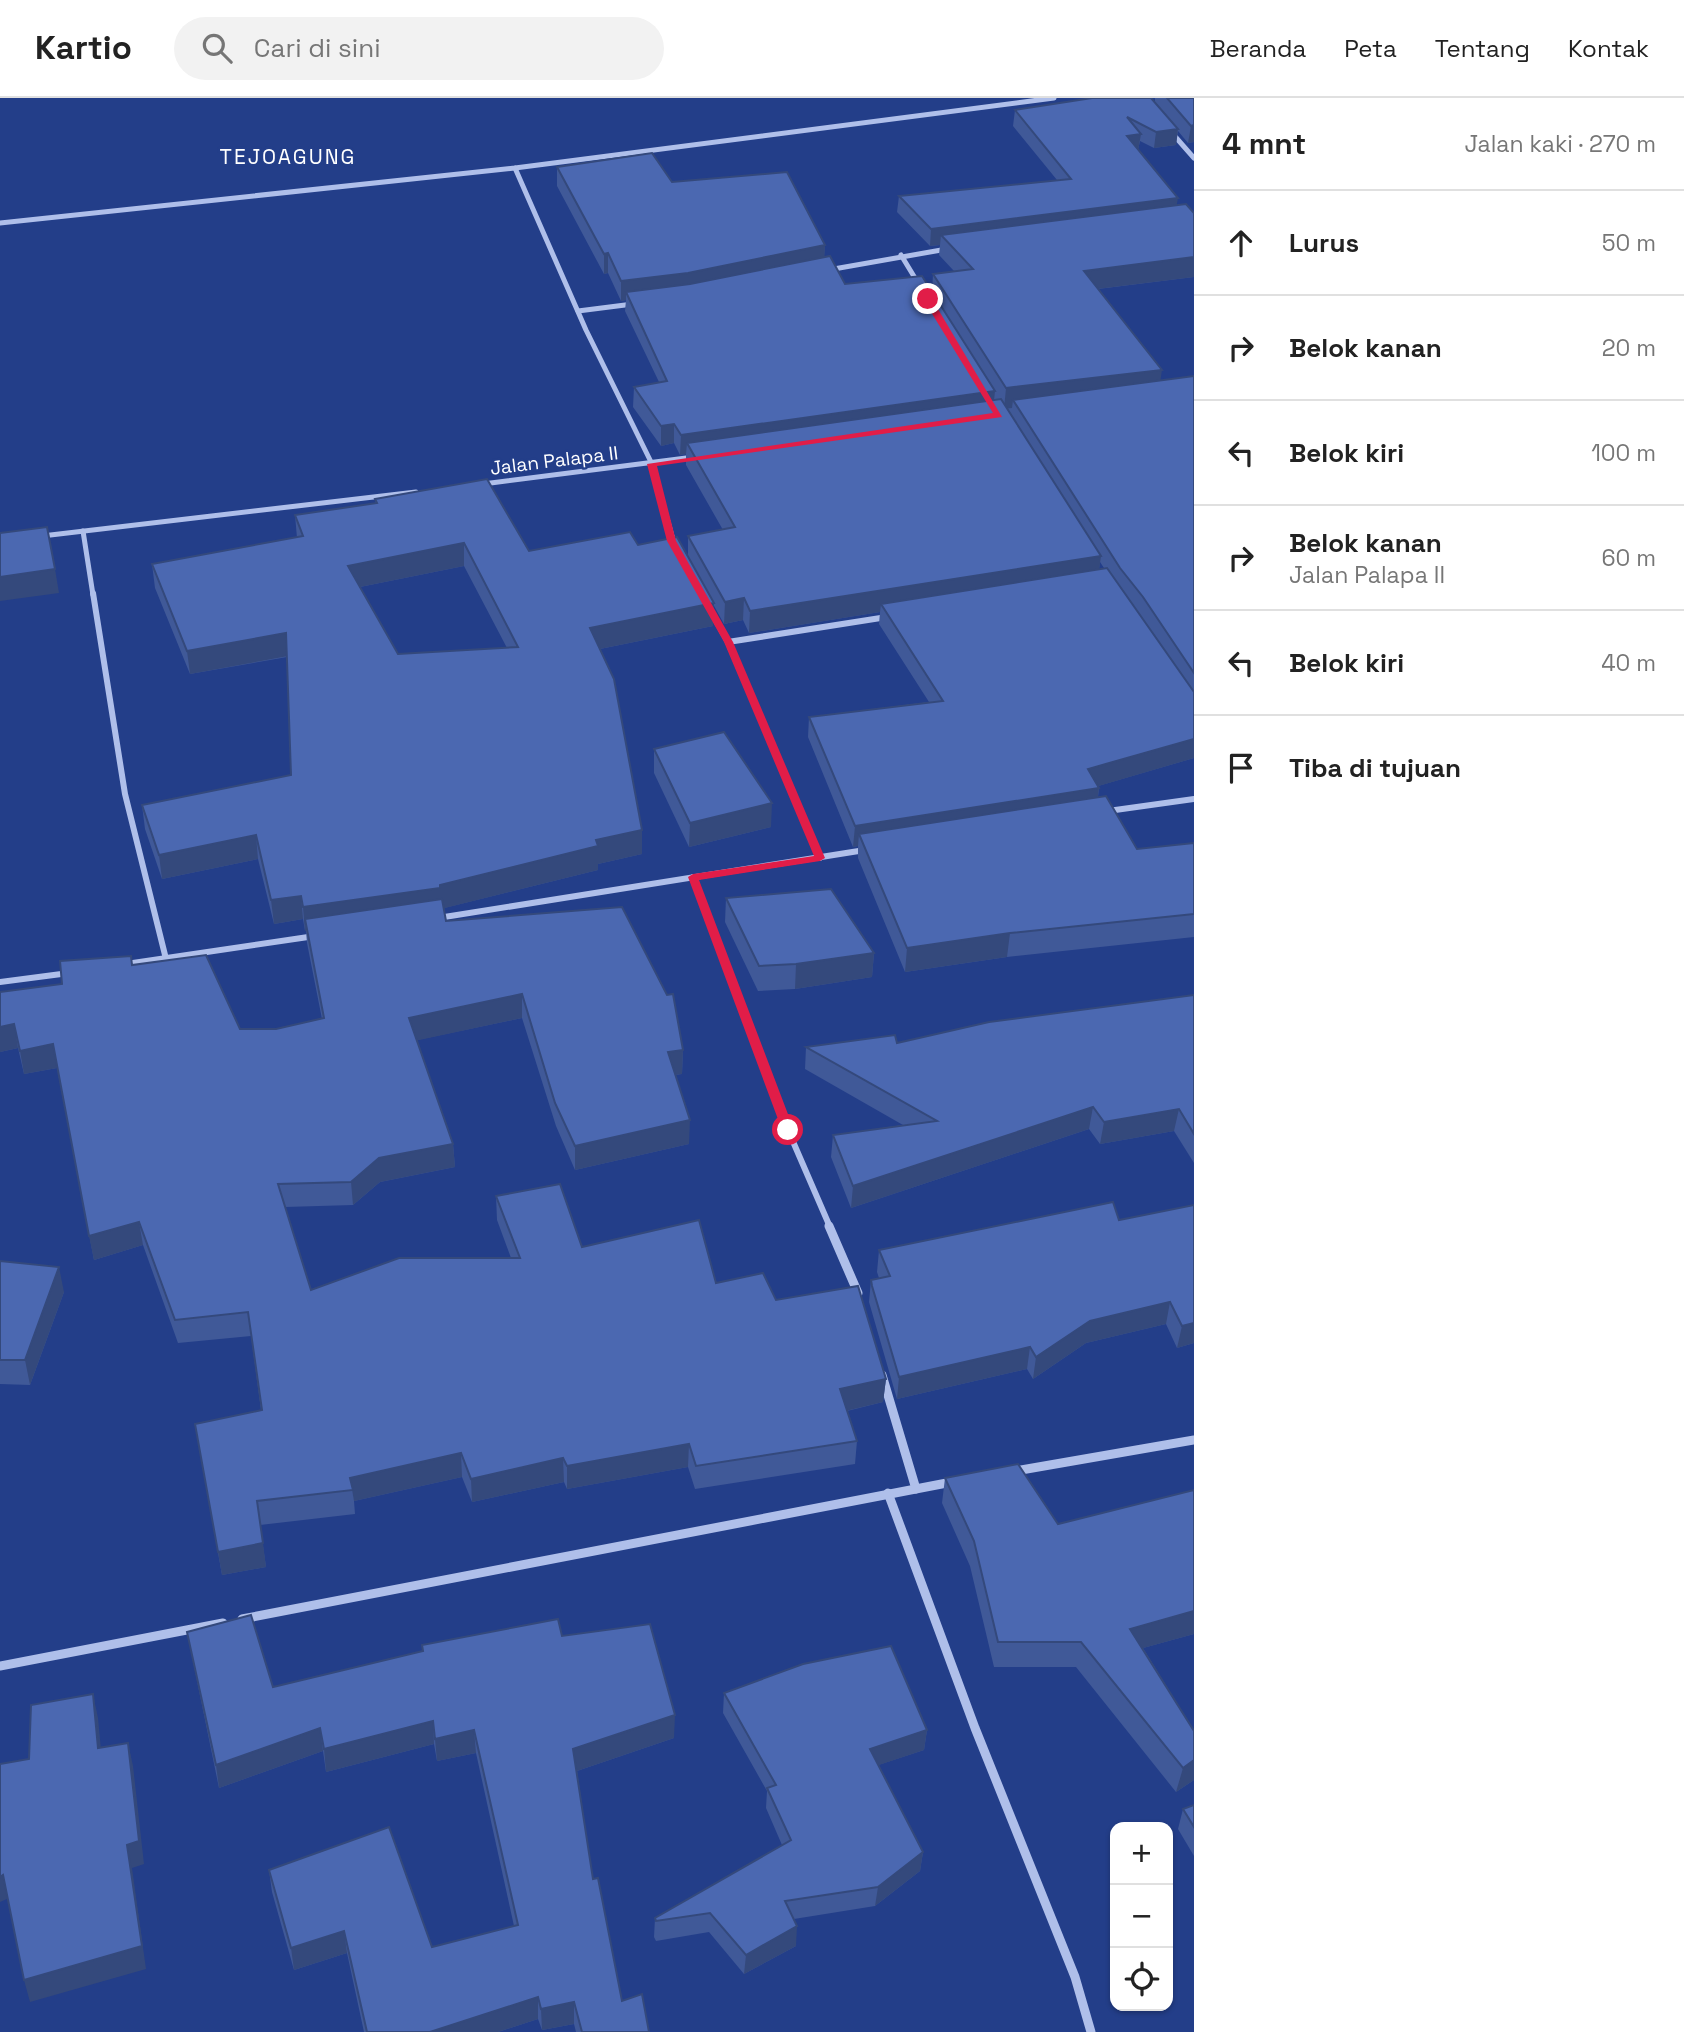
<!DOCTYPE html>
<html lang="id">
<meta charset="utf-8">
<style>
body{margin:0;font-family:"Space Grotesk",sans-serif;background:#f2f2f2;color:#222}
.controls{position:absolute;right:21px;bottom:21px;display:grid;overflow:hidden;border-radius:14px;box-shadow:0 2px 5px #0004}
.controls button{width:63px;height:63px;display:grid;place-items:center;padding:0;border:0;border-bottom:2px solid #e0e0e0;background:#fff;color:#222;font:35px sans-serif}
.stop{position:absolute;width:21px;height:21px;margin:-16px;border:5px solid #e11d48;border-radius:50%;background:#fff}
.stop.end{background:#e11d48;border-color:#fff;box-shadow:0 2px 7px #0008}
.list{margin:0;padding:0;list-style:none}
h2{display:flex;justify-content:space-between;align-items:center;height:91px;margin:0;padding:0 28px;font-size:30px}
h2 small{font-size:23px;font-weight:400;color:#767676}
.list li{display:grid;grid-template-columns:46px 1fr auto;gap:21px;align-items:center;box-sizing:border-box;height:105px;padding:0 28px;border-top:2px solid #e0e0e0}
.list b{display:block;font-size:26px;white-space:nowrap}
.list p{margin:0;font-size:23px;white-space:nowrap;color:#767676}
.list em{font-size:23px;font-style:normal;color:#767676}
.icon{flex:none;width:38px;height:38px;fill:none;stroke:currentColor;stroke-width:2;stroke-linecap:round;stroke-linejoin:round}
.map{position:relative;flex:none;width:1194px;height:1934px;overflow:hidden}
header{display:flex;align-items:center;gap:42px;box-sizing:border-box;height:98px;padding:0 35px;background:#fff;border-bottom:2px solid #e0e0e0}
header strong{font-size:33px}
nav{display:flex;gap:38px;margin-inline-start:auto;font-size:24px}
.search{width:490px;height:63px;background:#f2f2f2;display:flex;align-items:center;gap:18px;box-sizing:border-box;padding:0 24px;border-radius:38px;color:#767676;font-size:26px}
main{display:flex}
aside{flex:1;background:#fff}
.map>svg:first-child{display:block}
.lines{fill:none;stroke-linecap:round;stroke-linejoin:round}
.street-far2{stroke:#afbfea;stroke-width:5}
.street-far1{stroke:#afbfea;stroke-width:6}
.street{stroke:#afbfea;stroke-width:9}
.wall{fill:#405998;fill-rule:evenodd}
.shaded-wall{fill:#34497c}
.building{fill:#4b68b1;stroke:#34497c;stroke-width:2;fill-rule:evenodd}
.route{fill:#e11d48}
.labels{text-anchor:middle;stroke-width:5;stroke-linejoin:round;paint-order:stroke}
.far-street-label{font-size:19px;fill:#fff;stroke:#233e89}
.far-quarter-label{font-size:21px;letter-spacing:2px;fill:#fff;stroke:#233e89}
</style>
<header>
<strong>Kartio</strong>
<div class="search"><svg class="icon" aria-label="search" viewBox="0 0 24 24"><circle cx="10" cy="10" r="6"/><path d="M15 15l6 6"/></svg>Cari di sini</div>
<nav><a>Beranda</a><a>Peta</a><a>Tentang</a><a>Kontak</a></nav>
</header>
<main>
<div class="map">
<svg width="1194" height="1934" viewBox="0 0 1194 1934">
<rect width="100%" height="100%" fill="#233e89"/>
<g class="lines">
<g class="street-far2">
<path d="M1172,35L1194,60"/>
<path d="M515,70L586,232L652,366L675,449"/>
<path d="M0,125L515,70L1054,0"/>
<path d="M901,157L918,185"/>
<path d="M828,172L947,151"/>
<path d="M578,213L633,206"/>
<path d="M483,386L694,359"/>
<path d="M83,433L93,497"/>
<path d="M42,438L416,394"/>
</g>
<g class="street-far1">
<path d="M93,495L125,696L166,861"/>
<path d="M708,508L728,544L820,760"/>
<path d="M728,544L887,519"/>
<path d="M1108,713L1194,701"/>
<path d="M693,779L788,1032L830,1129"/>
<path d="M438,820L865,752"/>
<path d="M126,866L315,838"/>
<path d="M0,884L69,875"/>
</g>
<g class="street">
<path d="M829,1128L858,1195"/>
<path d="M882,1277L916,1391"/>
<path d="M1015,1373L1194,1342"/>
<path d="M888,1395L975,1630L1075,1879L1091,1934"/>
<path d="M242,1521L952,1384"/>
<path d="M0,1568L223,1525"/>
</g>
</g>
<g class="wall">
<path d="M1155,0H1194V44L1188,45L1178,33L1176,47L1154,50L1140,43L1138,52L1177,107L1194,179L1098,191L1160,283L1194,278V660L1098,688L1099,690L1098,699L1137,751L1194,745V839L1007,859L905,874L858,760V748L853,749L808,639L809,619L929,604L879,526L880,514L749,535L743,522L724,526L713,506V528L600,551L642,732V756L598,766V772L444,810L446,823L683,952L682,976L675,977L689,1046L575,1072L556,1028L522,920L417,942L453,1046L455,1069L380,1084L353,1107L285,1109L311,1192L511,1160L497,1122L496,1098L582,1149L716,1185L776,1202L886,1281L883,1304L847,1313L857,1343L855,1366L695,1391L688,1369L567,1391L564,1384L472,1404L462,1379L354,1403L355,1416L260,1427L266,1469L222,1477L195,1326L261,1312L251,1238L178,1245L143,1147L94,1162L57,970L24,976L18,950L0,954L62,886L133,867L240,931H276L322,921L307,845L306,833H305L303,821L274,826L258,761L162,781L145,731L142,707L291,677L287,559L190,576L155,490L152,466L297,440L295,417L375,405V401L529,453L638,447L688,458V438L723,432L686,367V356L680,357L674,345L661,348L633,309L634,289L659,284L625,213L626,202L621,203L608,175L604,176L557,88V69L672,84L825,147L824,159L845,186L932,194L933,176L954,173L939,157L940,147L930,148L897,114L899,98L1057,82L1013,28L1015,12L1155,4ZM1100,464L1104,470L1099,471ZM464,468L507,550L398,556L360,489Z"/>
<path d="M654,651L771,729L689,749L654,675Z"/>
<path d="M726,800L874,855L872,879L795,891L758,893L725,824Z"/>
<path d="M1194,897V1065L1174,1033L1100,1046L1089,1031L851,1110L831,1059L833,1037L903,1027L805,971L806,949L897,945Z"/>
<path d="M1194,1107V1245L1177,1250L1166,1226L1086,1245L1033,1281L1027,1271L897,1301L869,1204L871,1182L879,1180L877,1174L879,1152L1119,1122Z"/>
<path d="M0,1163L64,1194L30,1287L0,1286Z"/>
<path d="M945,1380L1058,1426L1194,1392V1536L1143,1550L1194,1633V1682L1176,1694L1076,1569H994L970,1468L942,1405Z"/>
<path d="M187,1534L273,1589L562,1538L674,1640L577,1673L593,1781L622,1903L649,1934H576L574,1926L542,1932L538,1921L498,1934H364L347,1855L294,1872L272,1794L269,1772L432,1849L514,1828L476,1655L437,1663L434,1646L326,1674L323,1653L219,1690Z"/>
<path d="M724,1595L927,1632L924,1652L878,1667L923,1754L920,1773L875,1808L794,1821L796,1848L744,1876L709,1834L656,1843L654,1839L655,1820L782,1747L766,1710L767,1693L723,1615Z"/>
<path d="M1194,1707V1758L1178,1731L1183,1711Z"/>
</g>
<g class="shaded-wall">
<path d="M1194,27V44L1188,45L1191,28Z"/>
<path d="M1178,31L1176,47L1154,50L1156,34Z"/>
<path d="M1141,36L1138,53L1127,38Z"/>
<path d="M1178,100L1175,116L941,137L940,147L930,148L931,131Z"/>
<path d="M825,147L824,167L629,202L626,194V202L621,203V183Z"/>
<path d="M608,155V175L604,176V156Z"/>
<path d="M1194,159V179L1081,193L1084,173Z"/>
<path d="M1162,272L1159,292L1013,302L1012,310L1004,311L1006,290Z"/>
<path d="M995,293L993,313L687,345L686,356L680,357L681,337Z"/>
<path d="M674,326V345L661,348V328Z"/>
<path d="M464,445V468L350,491L348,468Z"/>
<path d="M1101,458L1098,480L881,506L880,514L749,535L750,513Z"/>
<path d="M55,471L59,495L0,503V479Z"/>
<path d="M744,500L743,522L724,526L725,504Z"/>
<path d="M714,505L713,528L590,553V530Z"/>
<path d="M286,535L288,558L190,576L187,553Z"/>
<path d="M1194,641V660L1085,692L1088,671Z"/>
<path d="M1099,690L1096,711L859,736L858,748L853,749L855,728Z"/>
<path d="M772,705L771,729L689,749L690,725Z"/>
<path d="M642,732V756L598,766V772L441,811L305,821L306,833H305L303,809Z"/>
<path d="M256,737L258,761L162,781L159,757Z"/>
<path d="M301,798L303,821L274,826L271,802Z"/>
<path d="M1010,835L1007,859L905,874L907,850Z"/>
<path d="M874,855L872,879L795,891L796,866Z"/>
<path d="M522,896V920L410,944L409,920Z"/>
<path d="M14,926L18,950L0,954V929Z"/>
<path d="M53,946L57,970L24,976L20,953Z"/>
<path d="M683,952L682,976L667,978L668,954Z"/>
<path d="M1093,1009L1089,1031L851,1110L853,1088Z"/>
<path d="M1179,1011L1174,1033L1100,1046L1104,1024Z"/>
<path d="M690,1022L689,1046L575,1072V1048Z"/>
<path d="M453,1046L455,1069L380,1084L353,1107L351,1084L379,1060Z"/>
<path d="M139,1124L143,1147L94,1162L89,1138Z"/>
<path d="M59,1169L64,1194L30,1287L25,1262Z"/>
<path d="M1170,1204L1166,1226L1086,1245L1033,1281L1036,1259L1090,1223Z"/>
<path d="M1194,1225V1245L1177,1250L1182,1228Z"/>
<path d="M1030,1249L1027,1271L897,1301L899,1279Z"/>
<path d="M886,1281L883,1304L837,1315L840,1291Z"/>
<path d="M689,1346L688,1369L567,1391V1368Z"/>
<path d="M461,1355L462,1379L354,1403L350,1380Z"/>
<path d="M563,1360L564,1384L472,1404L471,1381Z"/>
<path d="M263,1445L266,1469L222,1477L218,1454Z"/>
<path d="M1194,1513V1536L1125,1555L1130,1531Z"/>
<path d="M93,1596L98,1620L103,1673L98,1650Z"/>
<path d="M675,1617L674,1640L574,1674L573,1651Z"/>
<path d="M433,1623L434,1646L326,1674L324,1651Z"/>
<path d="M320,1630L323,1653L219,1690L216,1667Z"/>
<path d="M474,1632L476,1655L437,1663L435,1641Z"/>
<path d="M927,1632L924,1652L867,1671L870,1651Z"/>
<path d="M128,1645L133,1668L144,1766L132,1770L146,1871L30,1904L24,1882L127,1747Z"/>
<path d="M1194,1662V1682L1176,1694L1183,1670Z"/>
<path d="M923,1754L920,1773L875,1808L878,1789Z"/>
<path d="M3,1777L9,1800L0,1804V1779Z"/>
<path d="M797,1828L796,1848L744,1876L746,1857Z"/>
<path d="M344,1833L347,1855L294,1872L291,1850Z"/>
<path d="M538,1899V1921L498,1934H430Z"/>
<path d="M574,1904V1926L542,1932L541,1911Z"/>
</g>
<g class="building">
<path d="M1092,0H1151L1178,31L1156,34L1127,19L1141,36L1127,38L1178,100L931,131L899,98L1071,81L1015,12Z"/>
<path d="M1167,0H1194V27L1191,28Z"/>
<path d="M652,55L672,84L787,74L825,147L688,175L621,183L608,155L604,156L557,69Z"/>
<path d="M1186,106L1194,115V159L1084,173L1162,272L1006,290L933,176L973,171L941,137Z"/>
<path d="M830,158L845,186L922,178L995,293L681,337L674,326L661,328L634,289L667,283L626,194L690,186Z"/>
<path d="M1194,278V575L1143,499L1120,470L1013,302Z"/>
<path d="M1001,301L1101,458L750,513L744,500L725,504L688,438L735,429L687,345Z"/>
<path d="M487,381L529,453L630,434L638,447L677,439L714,505L590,530L614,581L642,732L596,742L598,748L440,787V790L303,809L301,798L271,802L256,737L159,757L142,707L291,677L286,535L187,553L152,466L303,438L295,417L377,405L375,401ZM464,445L518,549L398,556L348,468Z"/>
<path d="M47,429L55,471L0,479V435Z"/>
<path d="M1107,470L1194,594V641L1088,671L1099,690L855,728L809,619L943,603L881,506Z"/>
<path d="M724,634L772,705L690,725L654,651Z"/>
<path d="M1106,698L1137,751L1194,745V816L1010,835L907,850L859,736Z"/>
<path d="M831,791L874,855L796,866L759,868L726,800Z"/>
<path d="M442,801L446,823L622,809L667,897L673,896L683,952L668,954L690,1022L575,1048L555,1005L522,896L409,920L453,1046L379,1060L351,1084L278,1086L311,1192L399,1160H520L496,1098L560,1086L582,1149L699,1122L716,1185L763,1175L776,1202L858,1188L886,1281L840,1291L857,1343L696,1368L689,1346L567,1368L563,1360L471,1381L461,1355L350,1380L353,1392L257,1403L263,1445L218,1454L195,1326L262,1312L248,1214L175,1222L139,1124L89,1138L53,946L20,953L14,926L0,929V894L62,886L60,863L131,858L132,867L206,857L240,931H276L324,920L305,821Z"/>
<path d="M1194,897V1036L1179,1011L1104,1024L1093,1009L853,1088L833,1037L937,1023L806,949L895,937L897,945L989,924Z"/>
<path d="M1113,1104L1119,1122L1194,1107V1225L1182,1228L1170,1204L1090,1223L1036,1259L1030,1249L899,1279L872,1188L871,1182L890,1178L879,1152Z"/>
<path d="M0,1163L59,1169L25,1262H0Z"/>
<path d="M1018,1366L1058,1426L1194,1392V1513L1130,1531L1194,1633V1662L1183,1670L1081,1544H998L974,1443L945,1380Z"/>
<path d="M251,1517L273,1589L423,1553L422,1547L558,1521L562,1538L650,1526L675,1617L573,1651L593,1781L598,1780L622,1903L642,1896L649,1934H582L574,1904L541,1911L538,1899L430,1934H367L344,1833L291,1850L269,1772L389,1729L432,1849L518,1827L474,1632L435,1641L433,1623L324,1651L320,1630L216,1667L187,1534Z"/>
<path d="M891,1548L927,1632L870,1651L923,1754L878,1789L785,1803L797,1828L746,1857L710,1815L656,1823L655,1820L791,1742L767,1690L776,1687L724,1595L803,1566Z"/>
<path d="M93,1596L98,1650L128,1645L139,1743L127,1747L142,1848L24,1882L3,1777L0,1779V1666L29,1661L31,1607Z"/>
<path d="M1194,1707V1729L1183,1711Z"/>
</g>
<path class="route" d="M928,198L932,201L1002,319L657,368L676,443L733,544L825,760L820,763L699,782L794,1032L788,1036L782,1032L688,779L693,776L814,758L724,544L667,443L647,366L993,315L923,201Z"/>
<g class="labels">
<g class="far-street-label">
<text transform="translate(554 362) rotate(-7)" y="7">Jalan Palapa II</text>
</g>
<g class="far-quarter-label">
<text x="288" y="66">TEJOAGUNG</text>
</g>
</g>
</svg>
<div class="controls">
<button>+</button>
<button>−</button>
<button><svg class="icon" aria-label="locate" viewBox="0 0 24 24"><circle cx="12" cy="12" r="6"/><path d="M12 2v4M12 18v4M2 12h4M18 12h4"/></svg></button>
</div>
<div class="stop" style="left:788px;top:1032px"></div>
<div class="stop end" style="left:928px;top:201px"></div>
</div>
<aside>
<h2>4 mnt<small>Jalan kaki · 270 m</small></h2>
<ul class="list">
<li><svg class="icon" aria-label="ahead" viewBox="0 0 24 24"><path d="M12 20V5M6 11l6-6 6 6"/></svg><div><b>Lurus</b></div><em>50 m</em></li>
<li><svg class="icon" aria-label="right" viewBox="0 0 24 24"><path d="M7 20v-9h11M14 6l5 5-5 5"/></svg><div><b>Belok kanan</b></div><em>20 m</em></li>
<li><svg class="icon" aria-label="left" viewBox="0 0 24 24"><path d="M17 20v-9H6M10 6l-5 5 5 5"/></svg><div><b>Belok kiri</b></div><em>100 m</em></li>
<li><svg class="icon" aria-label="right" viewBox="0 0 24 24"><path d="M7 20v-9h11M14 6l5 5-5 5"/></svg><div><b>Belok kanan</b><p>Jalan Palapa II</p></div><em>60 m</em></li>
<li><svg class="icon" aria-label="left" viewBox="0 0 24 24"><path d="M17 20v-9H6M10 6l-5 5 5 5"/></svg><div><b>Belok kiri</b></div><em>40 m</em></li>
<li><svg class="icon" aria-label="arrive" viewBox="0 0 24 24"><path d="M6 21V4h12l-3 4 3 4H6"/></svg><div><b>Tiba di tujuan</b></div></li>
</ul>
</aside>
</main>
